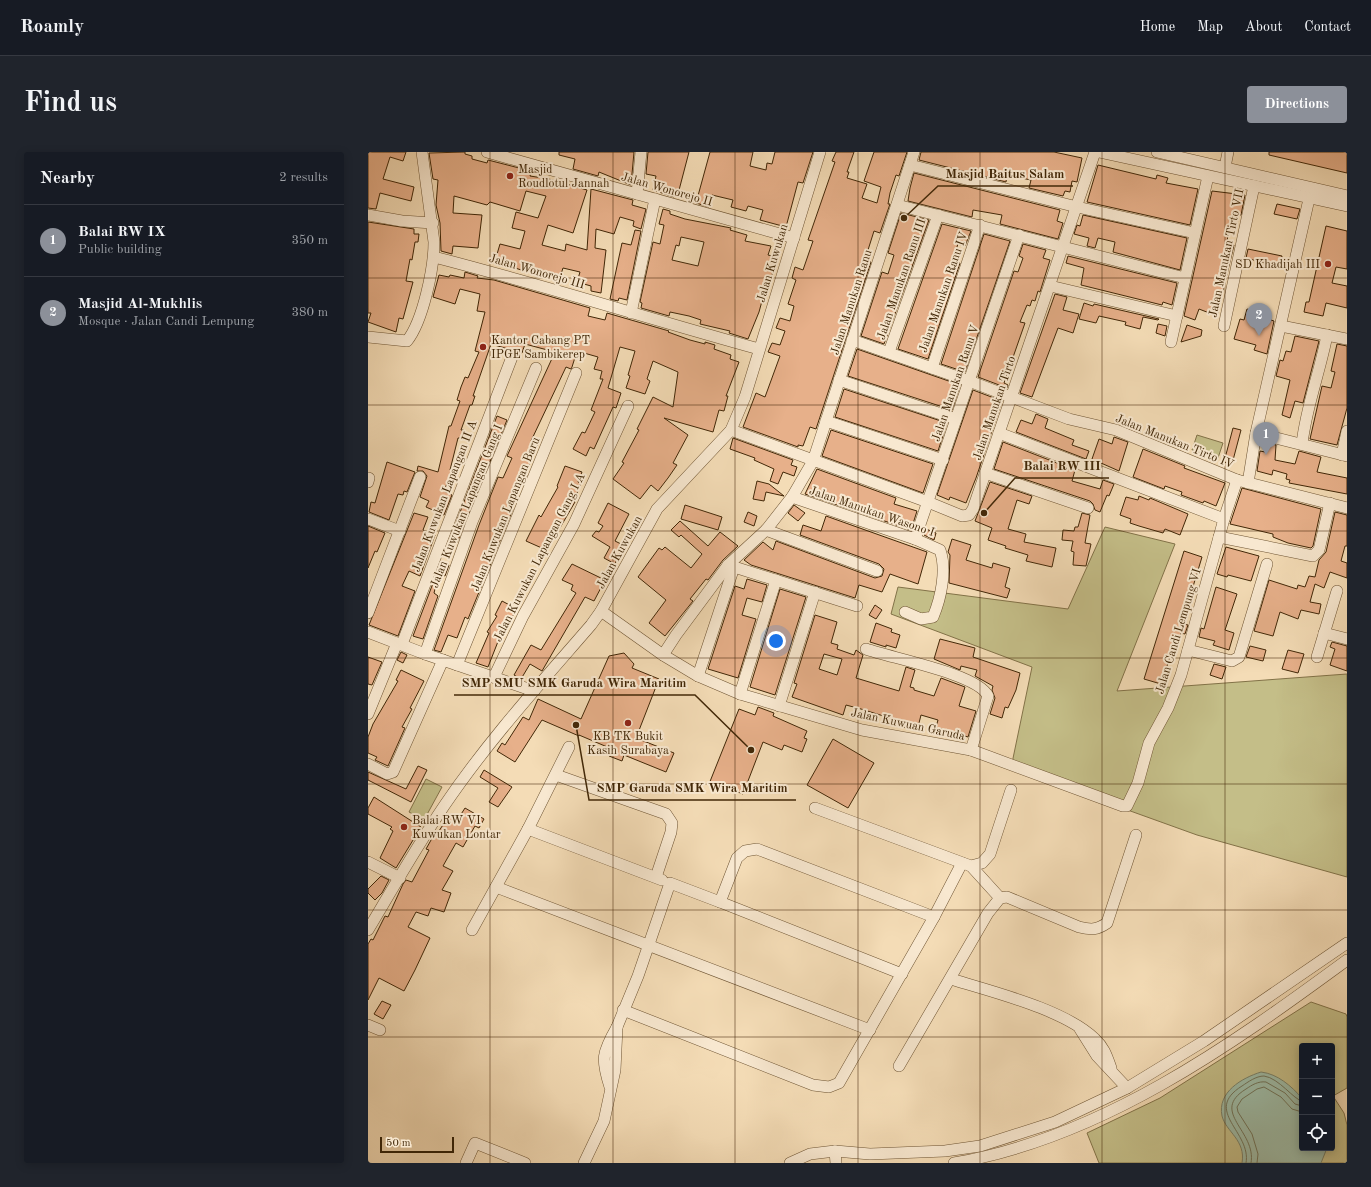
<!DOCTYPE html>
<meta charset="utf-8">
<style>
body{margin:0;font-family:"Old Standard TT",serif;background:#20242c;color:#f1f3f6}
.controls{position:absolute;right:12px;bottom:12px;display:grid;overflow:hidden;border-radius:4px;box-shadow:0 2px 10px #0003}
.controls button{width:36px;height:36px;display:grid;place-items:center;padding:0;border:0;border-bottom:1px solid #363941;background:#171b24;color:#f1f3f6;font:20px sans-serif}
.scale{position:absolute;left:12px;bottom:10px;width:74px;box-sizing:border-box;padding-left:4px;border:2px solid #412707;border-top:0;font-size:11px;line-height:14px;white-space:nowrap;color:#412707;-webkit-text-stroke:3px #f8e8d0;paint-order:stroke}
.you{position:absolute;left:408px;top:489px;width:14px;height:14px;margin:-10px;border:3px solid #fff;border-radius:50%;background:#1a73e8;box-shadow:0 0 0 6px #1a73e833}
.badge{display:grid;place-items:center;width:26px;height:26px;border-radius:50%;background:#8c9099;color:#fff;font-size:13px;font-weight:700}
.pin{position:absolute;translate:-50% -33px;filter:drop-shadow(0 1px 2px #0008)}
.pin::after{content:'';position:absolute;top:21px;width:14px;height:12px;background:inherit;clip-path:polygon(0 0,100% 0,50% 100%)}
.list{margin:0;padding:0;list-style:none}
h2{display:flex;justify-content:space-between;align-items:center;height:52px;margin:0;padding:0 16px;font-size:17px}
h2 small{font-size:13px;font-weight:400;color:#9ea1a6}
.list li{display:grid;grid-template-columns:26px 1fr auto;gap:12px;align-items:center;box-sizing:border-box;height:72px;padding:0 16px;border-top:1px solid #363941}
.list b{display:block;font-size:15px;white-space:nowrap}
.list p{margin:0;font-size:13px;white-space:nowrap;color:#9ea1a6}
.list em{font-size:13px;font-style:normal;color:#9ea1a6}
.icon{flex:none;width:22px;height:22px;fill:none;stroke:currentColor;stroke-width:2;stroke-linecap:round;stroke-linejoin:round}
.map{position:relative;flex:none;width:979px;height:1011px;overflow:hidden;border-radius:4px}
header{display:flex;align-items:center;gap:24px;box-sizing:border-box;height:56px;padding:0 20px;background:#171b24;border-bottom:1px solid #363941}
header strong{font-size:19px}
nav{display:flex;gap:22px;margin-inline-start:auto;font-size:14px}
.intro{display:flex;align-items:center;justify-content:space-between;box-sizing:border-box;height:96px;padding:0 24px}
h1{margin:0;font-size:28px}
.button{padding:10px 18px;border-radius:4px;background:#8c9099;color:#fff;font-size:14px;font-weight:700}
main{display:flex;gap:24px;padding:0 24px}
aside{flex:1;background:#171b24;border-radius:4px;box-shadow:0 2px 10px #0003}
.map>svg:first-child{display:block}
.green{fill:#c4be88;stroke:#827248;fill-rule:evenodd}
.water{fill:#9dbca8;stroke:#788068}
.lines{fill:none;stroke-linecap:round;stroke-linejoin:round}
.shore{stroke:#6f7258;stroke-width:1}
.building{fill:#e7b08a;stroke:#412707;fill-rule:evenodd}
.minor-casing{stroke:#6e5433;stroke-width:12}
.minor{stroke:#f8e8d0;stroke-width:11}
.grid{fill:none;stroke:#412707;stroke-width:1;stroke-opacity:0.55}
.poi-dot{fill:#8f2418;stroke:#f8e8d0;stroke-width:1.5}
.labels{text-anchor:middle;stroke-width:4;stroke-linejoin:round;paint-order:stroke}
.poi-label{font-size:12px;fill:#412707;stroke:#f8e8d0;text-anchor:start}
.street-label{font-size:12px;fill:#412707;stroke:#f8e8d0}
.leader{fill:none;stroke:#412707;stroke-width:1.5}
.callout-dot{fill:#412707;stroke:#f8e8d0;stroke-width:1.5}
.callout-label{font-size:13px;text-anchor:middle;font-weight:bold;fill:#412707;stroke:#f8e8d0;stroke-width:4;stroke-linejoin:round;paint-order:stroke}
</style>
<header>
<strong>Roamly</strong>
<nav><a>Home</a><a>Map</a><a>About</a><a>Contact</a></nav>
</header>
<div class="intro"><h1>Find us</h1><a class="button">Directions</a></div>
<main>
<aside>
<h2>Nearby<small>2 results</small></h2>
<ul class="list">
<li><span class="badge">1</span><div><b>Balai RW IX</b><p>Public building</p></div><em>350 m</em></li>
<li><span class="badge">2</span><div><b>Masjid Al-Mukhlis</b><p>Mosque · Jalan Candi Lempung</p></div><em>380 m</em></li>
</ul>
</aside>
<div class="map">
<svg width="979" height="1011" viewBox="0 0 979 1011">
<rect width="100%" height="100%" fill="#f4dcb6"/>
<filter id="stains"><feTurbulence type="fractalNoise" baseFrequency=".005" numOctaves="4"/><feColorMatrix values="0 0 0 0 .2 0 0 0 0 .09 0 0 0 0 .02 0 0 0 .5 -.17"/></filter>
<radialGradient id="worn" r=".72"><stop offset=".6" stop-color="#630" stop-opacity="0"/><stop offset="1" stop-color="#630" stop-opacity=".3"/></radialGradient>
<g class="green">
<path d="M829,283L855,291L850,306L824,298Z"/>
<path d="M737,375L807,392L749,539L979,522V725L829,683L643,616L664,515L523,462L530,435L700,457Z"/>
<path d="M58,627L74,635L56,668L41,660Z"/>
<path d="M943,850L978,862L979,865V936L965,944L976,961L979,973V1011H731L719,981L792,946ZM934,894H964V996H934Z"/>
</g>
<path class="water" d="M893,920C910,922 923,934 934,946V996H959L953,1011H874C878,988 858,980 854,964C849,940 874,926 893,920Z"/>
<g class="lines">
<g class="shore">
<path d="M878,1011C884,980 834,959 874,934C880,930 888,924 896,924C911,926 926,948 934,949"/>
<path d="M883,1011C889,979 841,960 878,937C884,933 890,929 898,930L917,941L927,952L934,954"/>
<path d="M889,1011L890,1002L884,982L870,960L869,955L874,947L889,937L896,935L913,945L924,957L934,960"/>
</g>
</g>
<g class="building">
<path d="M0,0H38L35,9L22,5L15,27L46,35L43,49L12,41L8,57L0,56Z"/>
<path d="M97,0V2L104,4V7L119,11L120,8L155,17V19L163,21L162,24L181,27L219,38L205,81L180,73L174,93L197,99L198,92L219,98L223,37L265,48L264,53L278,57L273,77L265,74L266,69L252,65L246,82L228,77L227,96L238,98L233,141L223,139V134L209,130L212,120L195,116L192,125L157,115L156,119L127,109L132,92L152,97L157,79L144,76L148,60L170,66L178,44L158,39L152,59L122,50L119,53L86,44L85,61L114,63L110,96L85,94L84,102L73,99L72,71L68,53L70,28L65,27L61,1Z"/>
<path d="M191,0H266L263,33L231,20L230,24L205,17L207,7L191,3Z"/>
<path d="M280,0H321L310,42L307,41L306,45L285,38L288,24L278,22Z"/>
<path d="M342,0H385L382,14L398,18L399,11L404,12L407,0H445L435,31L430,30L418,75L392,68L395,58L380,54L378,59L363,55L365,48L344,43L341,55L328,51Z"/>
<path d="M468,0H486L479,20H481L479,26L499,32L494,46L509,51L513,35L496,29L506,0H539L531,24L528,23L522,41L520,52H522L512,81L506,79L500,98L502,99L499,108L503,110L448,277L442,275L435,294L430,293V295L375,275L388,241L397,245L412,204L400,200L404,191L412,193L417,179L408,176L412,166L422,169L426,154L420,152L428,128L424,126L427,115L435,118L445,89L440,88L467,10L464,9Z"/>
<path d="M553,0H686L714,6L709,30L704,29L702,40L697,39L695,44L661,36L663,28L639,23L638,30L551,8Z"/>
<path d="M901,0H979V21L901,3Z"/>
<path d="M730,13L788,27L789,23L800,26L798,31L830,37L822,73L719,50Z"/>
<path d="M546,21L692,58L689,69L695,71L690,87L632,72L634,63L605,58L604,65L540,49L542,36Z"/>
<path d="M844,39L877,43L873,63L864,62L859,89L864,90L863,93H866L849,164L831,157L827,168L816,164Z"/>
<path d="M909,52L932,57L929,67L906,62Z"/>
<path d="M295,57L302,59V62L317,67L363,76L362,78L379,83L377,89L403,94L400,103L408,105L403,127L399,138H397L391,160L380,187L361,181L362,179L332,172L333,168L321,164L302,160L301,164L273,156L274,151L272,150L285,90L292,92L296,73L291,72ZM313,85L336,90L330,114L304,108L308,93L311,94Z"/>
<path d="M533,61L561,68L516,192L493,184L514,120L520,122L526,103L520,101Z"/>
<path d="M715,63L819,86L812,118L745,100L747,90L730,86L727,96L719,94L721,86L706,82L709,73L712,74Z"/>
<path d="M0,70L46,77V82H51L50,90H47L44,108L42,107L38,129L45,130L35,167L31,166L28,180L0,170L3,161H0Z"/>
<path d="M574,72L603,79L597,94L590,92L584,109L592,111L560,207L530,197Z"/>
<path d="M958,74L979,79V117L968,115L964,131L979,134V156L958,151L955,164L936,160L938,150H941Z"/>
<path d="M267,78L273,79L259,148L251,146L250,149L242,147L254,91L263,93Z"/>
<path d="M616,82L642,89L597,220L573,212Z"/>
<path d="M655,92L678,98L675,106L682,108L672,140L670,139L667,149L664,148L662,154L659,153L652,170L657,171L636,231L640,233L639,236L610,225L646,119L650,120L655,106L651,104Z"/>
<path d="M880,97L914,104L912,115L878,106Z"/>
<path d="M700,104L809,131L804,153L795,150L794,153L713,133L716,116L698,111Z"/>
<path d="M97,120L110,124L109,126L126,128L222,156L220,164L237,168L239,161L301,179L300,180L322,188L337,192V190L347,193L346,197L363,203L362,207L371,210L358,244H360L356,259L351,258L345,280L296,266L320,283L305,311L309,313L300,326L290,339L283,333L272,347L245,327L256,311L254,310L271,278L269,277L285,245L305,255L310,220L285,209L279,227L282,229L277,242L258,236L262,224L260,223L267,199L252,195L240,236L253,241L248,256L245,255L226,297L222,295L218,304L205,297L214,280L217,281L227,260L223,258L235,227H232L234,219L226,217L230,205L209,199L204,215L203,217L198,215L163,289L170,292L157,322L159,323L156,330L151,328L142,356L145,357L100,467L97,465L89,486L80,483L73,500L66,498L111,373L130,325L135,326L144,306L139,304L187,200L157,192L154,201L123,192L105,244H107L104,253H102L93,278H96L93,286H90L82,318L84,319L76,339L84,343L76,363L58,355L61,349L52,345L59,324L55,319H49L50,314L70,320L81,274H83L92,249L89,248L93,235L97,225L100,226L111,200L107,199L117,160L109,159L112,142L92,137L87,152L65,145L71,123L81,125L82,123L96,126Z"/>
<path d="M687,142L699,145L695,158L711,162L705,181L690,176L664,245L652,241Z"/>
<path d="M716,151L725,154L726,152L791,167L790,168L775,165L772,177L757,173L758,170L731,164L728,171L711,167Z"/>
<path d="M879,157L894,161L895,158L902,159L900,167L906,169L899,202L886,198L888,193L866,187L872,167L876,168Z"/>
<path d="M790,172L799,174L797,184L788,181Z"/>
<path d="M819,173L834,178L833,184L813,190Z"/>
<path d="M927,184L951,189L935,251L927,249L922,266L914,263L922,228L908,224L912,208L915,209L918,199L923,200Z"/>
<path d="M969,192L979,194V256L969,293L942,287L954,234L963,236L967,220L963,219Z"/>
<path d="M489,197L592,233L584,258L480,224Z"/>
<path d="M476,237L579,271L570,299L467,265Z"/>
<path d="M605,238L634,249L608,326L598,351L582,345L581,348L569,343Z"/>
<path d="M668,262L680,267L677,276L706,288L704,293L721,299L718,307L648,280L653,268L664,272Z"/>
<path d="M129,264L139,268L89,391L81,389Z"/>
<path d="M865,276L873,278L864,312L856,310Z"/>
<path d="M463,278L565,312L555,341L454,304Z"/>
<path d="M746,285L760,290L751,319L724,307L731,287L744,292Z"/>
<path d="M365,286L425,308L423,313L429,315L426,324L415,320L410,332L402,329L406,317L386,308L387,306L362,297Z"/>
<path d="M635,290L707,318L704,329L732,337L735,328L746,332L741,344L739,343L732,360L727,358L725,352L722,349L626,317Z"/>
<path d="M901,291L908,293L907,308L927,312L931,299L953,305L949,320L979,326V342L921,331L922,328L918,327L919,322L905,318L904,323L889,319L892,299L897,300Z"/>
<path d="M775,297L817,314L816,316L857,331L848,354L836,349L835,351L813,343L814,340L797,334L796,337L765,325Z"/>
<path d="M19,310L47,320L39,340L36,339L35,343L30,342L21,368L1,360L3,350L7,351Z"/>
<path d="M197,314L214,320L210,330L213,331L206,349L207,350L189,381H187L183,388L180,387L176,397L158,389L171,363L173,365L190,335L189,334Z"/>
<path d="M449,317L528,346L526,352L549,359L543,378L437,342Z"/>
<path d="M389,329L401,332L416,344L398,340L396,349L385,347Z"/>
<path d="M622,330L664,344L661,352L649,348L640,377L658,382L656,390L688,396L684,415L658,409L660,403L637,396L638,394L620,388L624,376L607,369Z"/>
<path d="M874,336L953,357L945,394L943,396L920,391L905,385V382L862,372Z"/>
<path d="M771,344L781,348L782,346L820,362L812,383L797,377L795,381L771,374L762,371L763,367L752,363L758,345L770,348Z"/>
<path d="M240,351L261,362L247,389L255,393L247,412L236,406L242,395L224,384L228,379L231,380L235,374L230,371Z"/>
<path d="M317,353L354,365L350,378L313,367Z"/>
<path d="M426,353L437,361L430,369L420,361Z"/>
<path d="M380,360L389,364L386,374L376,370Z"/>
<path d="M967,360L979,363V394H977L973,409L979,411V426L962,420L956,436L947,432L942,450L953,452L951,462L933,458L930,467L912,460L905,484L886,479L901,428L929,437L930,433L937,435L941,424L947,425L951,408L958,400Z"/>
<path d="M46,361L60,365L55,378L67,383L52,424L41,419L34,434L47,439L30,484L1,473Z"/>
<path d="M714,361L722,363L717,391L723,392L718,414L705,413L706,400L703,399L705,389L694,388L695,378L706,379L707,375H710Z"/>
<path d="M458,364L559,400L550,432L522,422L514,440L491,433L487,446L383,413L376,408L395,390L405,398L408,389L507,426L514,424L516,417L511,412L432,383L435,373L453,379Z"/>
<path d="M312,369L340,394L352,380L370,394L355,408L340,428L338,427L322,447L325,449L297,484L281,471L298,448L270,425L291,396L294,398L297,395L323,416L334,402L313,383L311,385L303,378Z"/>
<path d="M0,374L17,381L9,400L7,399L0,416Z"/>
<path d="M558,377L568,381L566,388L556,383Z"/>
<path d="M584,387L603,393L598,408L624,416L625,411L642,416L637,435L642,437L639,446L581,431L582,403L580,400Z"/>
<path d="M858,395L891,404L883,429L860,423L859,425L849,422Z"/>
<path d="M816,399L834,405L817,461H819L816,472L820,473L817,482L813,481L806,503L803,502L793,532L776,527Z"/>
<path d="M73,410L81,413L77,424L71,421L66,441L70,444L55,487L48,485L45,484Z"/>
<path d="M204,412L237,428L226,449L217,445L174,519L162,512L153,527L146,523L163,493L173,498L208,441L203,438L205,433L194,428Z"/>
<path d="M379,427L399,433L394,450L379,446L374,463L388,467L370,526L340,517L367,434L376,437Z"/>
<path d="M848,435L869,442L857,478L866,481L861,498L845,493L847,489L831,485L833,476L836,477Z"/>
<path d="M412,437L438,445L407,543L382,535Z"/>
<path d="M134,449L149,457L131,487L120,515L108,511L121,481L119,480L129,464L127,463Z"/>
<path d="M507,453L514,458L508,467L501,463Z"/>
<path d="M447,463L469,470L463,491L470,493L469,497L486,503L488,498L495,503L488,526L531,539L538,515L547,518L542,535L546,536V538L566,544L573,526L597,535L591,554L608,559L600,585L568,575L570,568L553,563L549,579L535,575L536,571L522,566L493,557L478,553L475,563L424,545L429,532L426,531ZM456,502L474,507L469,523L451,517Z"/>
<path d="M508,471L524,477L523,480L532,483L528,496L518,493V495L502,490Z"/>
<path d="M572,487L607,496L605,505L652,521L648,538L640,556L637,555L634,566L622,562L627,546L624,538L625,534L607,524L609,518L593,514L592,518L566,507Z"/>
<path d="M964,490L979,494V519L962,513L967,497L962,495Z"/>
<path d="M882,494L898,498L895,509L878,505Z"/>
<path d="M920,498L936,502L930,521L914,517Z"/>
<path d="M33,500L39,503L35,511L29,508Z"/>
<path d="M256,501L266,512L264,516L291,527L268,586L306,601L298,620L256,603L254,609L241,604L244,597L211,583V584L174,568L147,610L129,599L134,591L137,593L155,565L161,568L170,547L213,567L241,504Z"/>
<path d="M0,505L14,510L4,533L0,532Z"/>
<path d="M846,512L858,515L854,527L842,523Z"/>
<path d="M33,518L56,529L42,556L44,557L34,575L37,576L20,614L7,608L9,605L0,601V585L5,572L30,529L28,528Z"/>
<path d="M390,555L406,561L405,564L439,579L436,586L439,587L434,600L416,593L414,598L395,590L375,642L357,635L355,637L341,632L371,557L387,563Z"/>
<path d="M465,587L506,611L480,656L439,633Z"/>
<path d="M50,614L59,618L43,650L0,628V620L38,637Z"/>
<path d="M116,618L144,635L130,655L121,650L130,636L112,625Z"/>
<path d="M6,645L53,675L28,716L12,706L25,679L22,677L24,675L0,662V656Z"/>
<path d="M97,656L116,667L111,676L107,674L95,695L88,691L75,714L85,719L74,738L83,741L76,760L63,756L60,764L48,760L40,775L62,786L47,818L36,839L11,826L0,848V792L3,787L5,788L17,764L20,765L35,732L38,728L44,730L61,698L58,697L67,681L69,682L82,662L90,667Z"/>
<path d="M13,724L21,728L14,741L7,748L0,741V737Z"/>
<path d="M14,849L23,853L15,867L6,862Z"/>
</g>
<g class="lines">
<defs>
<g id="minor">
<path d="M119,0L426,86"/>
<path d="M731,0L979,54"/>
<path d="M789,0L979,44"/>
<path d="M542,13L709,55L827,81"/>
<path d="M857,15L860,0"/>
<path d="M269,42L273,0"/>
<path d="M529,53L817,126"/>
<path d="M0,63L34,69L65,71"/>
<path d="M66,105C175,133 282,167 391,197"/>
<path d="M682,134L809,164"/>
<path d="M263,161L287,47"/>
<path d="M856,174L886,34"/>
<path d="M913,174L979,187"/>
<path d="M0,185L39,189C55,169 66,116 66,90L54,0"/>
<path d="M484,188L601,229L701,267L748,278L869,328L979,356"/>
<path d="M803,190L840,24"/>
<path d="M521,200L570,63"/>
<path d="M564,216L612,73"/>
<path d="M471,228L588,267"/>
<path d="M458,269L575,308"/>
<path d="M363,278L560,350L594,364L601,363L605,357L727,0"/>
<path d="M631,281L856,367"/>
<path d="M888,281L979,304"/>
<path d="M934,292C938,255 952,220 959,183"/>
<path d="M974,303L979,279"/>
<path d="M617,321L720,356"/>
<path d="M0,330L1,326"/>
<path d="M880,331L888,281L941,47"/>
<path d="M424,345L547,387L572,398C579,418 573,446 565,465L553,467L537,460"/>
<path d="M0,367L32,379"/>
<path d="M398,378L509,419"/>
<path d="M851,385L945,404L951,398L962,351"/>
<path d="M547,387L651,83"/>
<path d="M360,413L489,454"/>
<path d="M233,459L295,503L330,524L372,542L494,578L603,598L620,544C610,522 523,506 498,497"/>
<path d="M0,461L52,325"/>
<path d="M0,480L57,502L166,539"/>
<path d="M956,481L979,487"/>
<path d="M34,492L144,205"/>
<path d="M820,498L864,509L871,505L899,412"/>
<path d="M57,502L104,370L168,216"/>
<path d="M295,503L308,483L360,413L398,378L424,345L445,309L546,0"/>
<path d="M949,505L969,439"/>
<path d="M89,513L208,221"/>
<path d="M330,524L366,415"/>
<path d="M126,525L155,464L206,372L260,254"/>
<path d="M372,542L408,428"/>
<path d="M411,554L447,440"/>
<path d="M0,562L29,491"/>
<path d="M603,598L755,654H759L770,631L781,591L800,556L813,523L856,367L869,328"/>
<path d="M0,612L19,622L25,620L75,508"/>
<path d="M188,623L298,662L304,671L303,680L288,725"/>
<path d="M447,656L603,714L614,711L622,702L643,638"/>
<path d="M160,677L294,728"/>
<path d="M0,710L32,726"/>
<path d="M603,714L632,746"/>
<path d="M128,735L502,878"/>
<path d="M0,778C25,736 49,694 76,654C120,589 172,532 223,473L233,459L289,357L363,278L377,245L452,0"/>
<path d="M104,778L160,677L201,595"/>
<path d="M534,822L352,750L369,706L377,699L389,697L566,765"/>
<path d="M583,827C624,840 696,857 727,887C736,895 739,905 743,916"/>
<path d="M255,858L445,933L461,935L471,931L566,765L594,711"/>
<path d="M0,873L12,878"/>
<path d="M249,875L270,824L302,731L352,750"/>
<path d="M712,877L729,904L759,936"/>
<path d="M531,914L620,761L632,746L639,745L711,775C723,778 729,778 739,771L768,683"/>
<path d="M467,999L468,1011"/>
<path d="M98,1011L107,991L157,1011"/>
<path d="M216,1011L236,969L247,918L249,875C234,901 233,907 242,935"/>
<path d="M422,1011L442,1002L467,999L502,1002L577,999L612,994L687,970L759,936L836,889L979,791"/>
<path d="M586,1011C733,986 862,894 979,808"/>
</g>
</defs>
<use href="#minor" class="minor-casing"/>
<use href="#minor" class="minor"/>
</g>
<path class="grid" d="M122,0V1011M245,0V1011M367,0V1011M490,0V1011M612,0V1011M734,0V1011M857,0V1011M0,126H979M0,253H979M0,379H979M0,506H979M0,632H979M0,758H979M0,885H979"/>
<g class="poi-dot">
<circle cx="142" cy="24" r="4"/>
<circle cx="960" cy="112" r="4"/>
<circle cx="115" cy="195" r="4"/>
<circle cx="260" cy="571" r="4"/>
<circle cx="36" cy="675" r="4"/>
</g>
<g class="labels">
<g class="poi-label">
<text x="150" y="21">Masjid<tspan x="150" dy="14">Roudlotul Jannah</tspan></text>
<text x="952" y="116" text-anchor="end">SD Khadijah III</text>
<text x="123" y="192">Kantor Cabang PT<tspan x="123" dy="14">IPGE Sambikerep</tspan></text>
<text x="260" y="588" text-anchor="middle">KB TK Bukit<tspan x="260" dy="14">Kasih Surabaya</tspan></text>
<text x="44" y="672">Balai RW VI<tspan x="44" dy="14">Kuwukan Lontar</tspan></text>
</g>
<g class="street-label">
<text transform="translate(299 37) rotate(16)" y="4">Jalan Wonorejo II</text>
<text transform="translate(858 101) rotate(-78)" y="4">Jalan Manukan Tirto VII</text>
<text transform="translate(404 111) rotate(-73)" y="4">Jalan Kuwukan</text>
<text transform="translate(169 119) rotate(16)" y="4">Jalan Wonorejo III</text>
<text transform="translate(533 127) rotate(-71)" y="4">Jalan Manukan Ranu III</text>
<text transform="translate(575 140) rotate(-71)" y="4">Jalan Manukan Ranu IV</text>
<text transform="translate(483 150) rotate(-72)" y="4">Jalan Manukan Ranu</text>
<text transform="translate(587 231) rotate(-71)" y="4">Jalan Manukan Ranu V</text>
<text transform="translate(626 256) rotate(-71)" y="4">Jalan Manukan Tirto</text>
<text transform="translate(807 289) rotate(22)" y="4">Jalan Manukan Tirto IV</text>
<text transform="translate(76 344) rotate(-69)" y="4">Jalan Kuwukan Lapangan II A</text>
<text transform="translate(98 354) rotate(-68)" y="4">Jalan Kuwukan Lapangan Gang I</text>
<text transform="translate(504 359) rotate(19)" y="4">Jalan Manukan Wasono I</text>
<text transform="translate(137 362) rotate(-68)" y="4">Jalan Kuwukan Lapangan Baru</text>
<text transform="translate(251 400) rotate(-61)" y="4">Jalan Kuwukan</text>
<text transform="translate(171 405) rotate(-63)" y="4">Jalan Kuwukan Lapangan Gang I A</text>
<text transform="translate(810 479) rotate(-73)" y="4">Jalan Candi Lempung VI</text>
<text transform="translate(540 572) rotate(12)" y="4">Jalan Kuwuan Garuda</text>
</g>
</g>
<path class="leader" d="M536 66L570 34H705M616 361L647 326H741M383 598L327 543H86M208 573L221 648H428"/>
<g class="callout-dot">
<circle cx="536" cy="66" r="4"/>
<circle cx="616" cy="361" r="4"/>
<circle cx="383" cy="598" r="4"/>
<circle cx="208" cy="573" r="4"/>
</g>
<g class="callout-label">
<text x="637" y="26">Masjid Baitus Salam</text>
<text x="694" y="318">Balai RW III</text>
<text x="206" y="535">SMP SMU SMK Garuda Wira Maritim</text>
<text x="324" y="640">SMP Garuda SMK Wira Maritim</text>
</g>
<rect width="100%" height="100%" filter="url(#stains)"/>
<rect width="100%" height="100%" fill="url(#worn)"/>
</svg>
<div class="controls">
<button>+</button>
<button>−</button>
<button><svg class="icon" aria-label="locate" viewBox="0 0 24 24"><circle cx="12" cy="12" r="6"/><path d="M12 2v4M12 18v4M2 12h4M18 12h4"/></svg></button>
</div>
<div class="scale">50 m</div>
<div class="you"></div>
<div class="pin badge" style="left:898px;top:303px">1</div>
<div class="pin badge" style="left:891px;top:184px">2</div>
</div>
</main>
